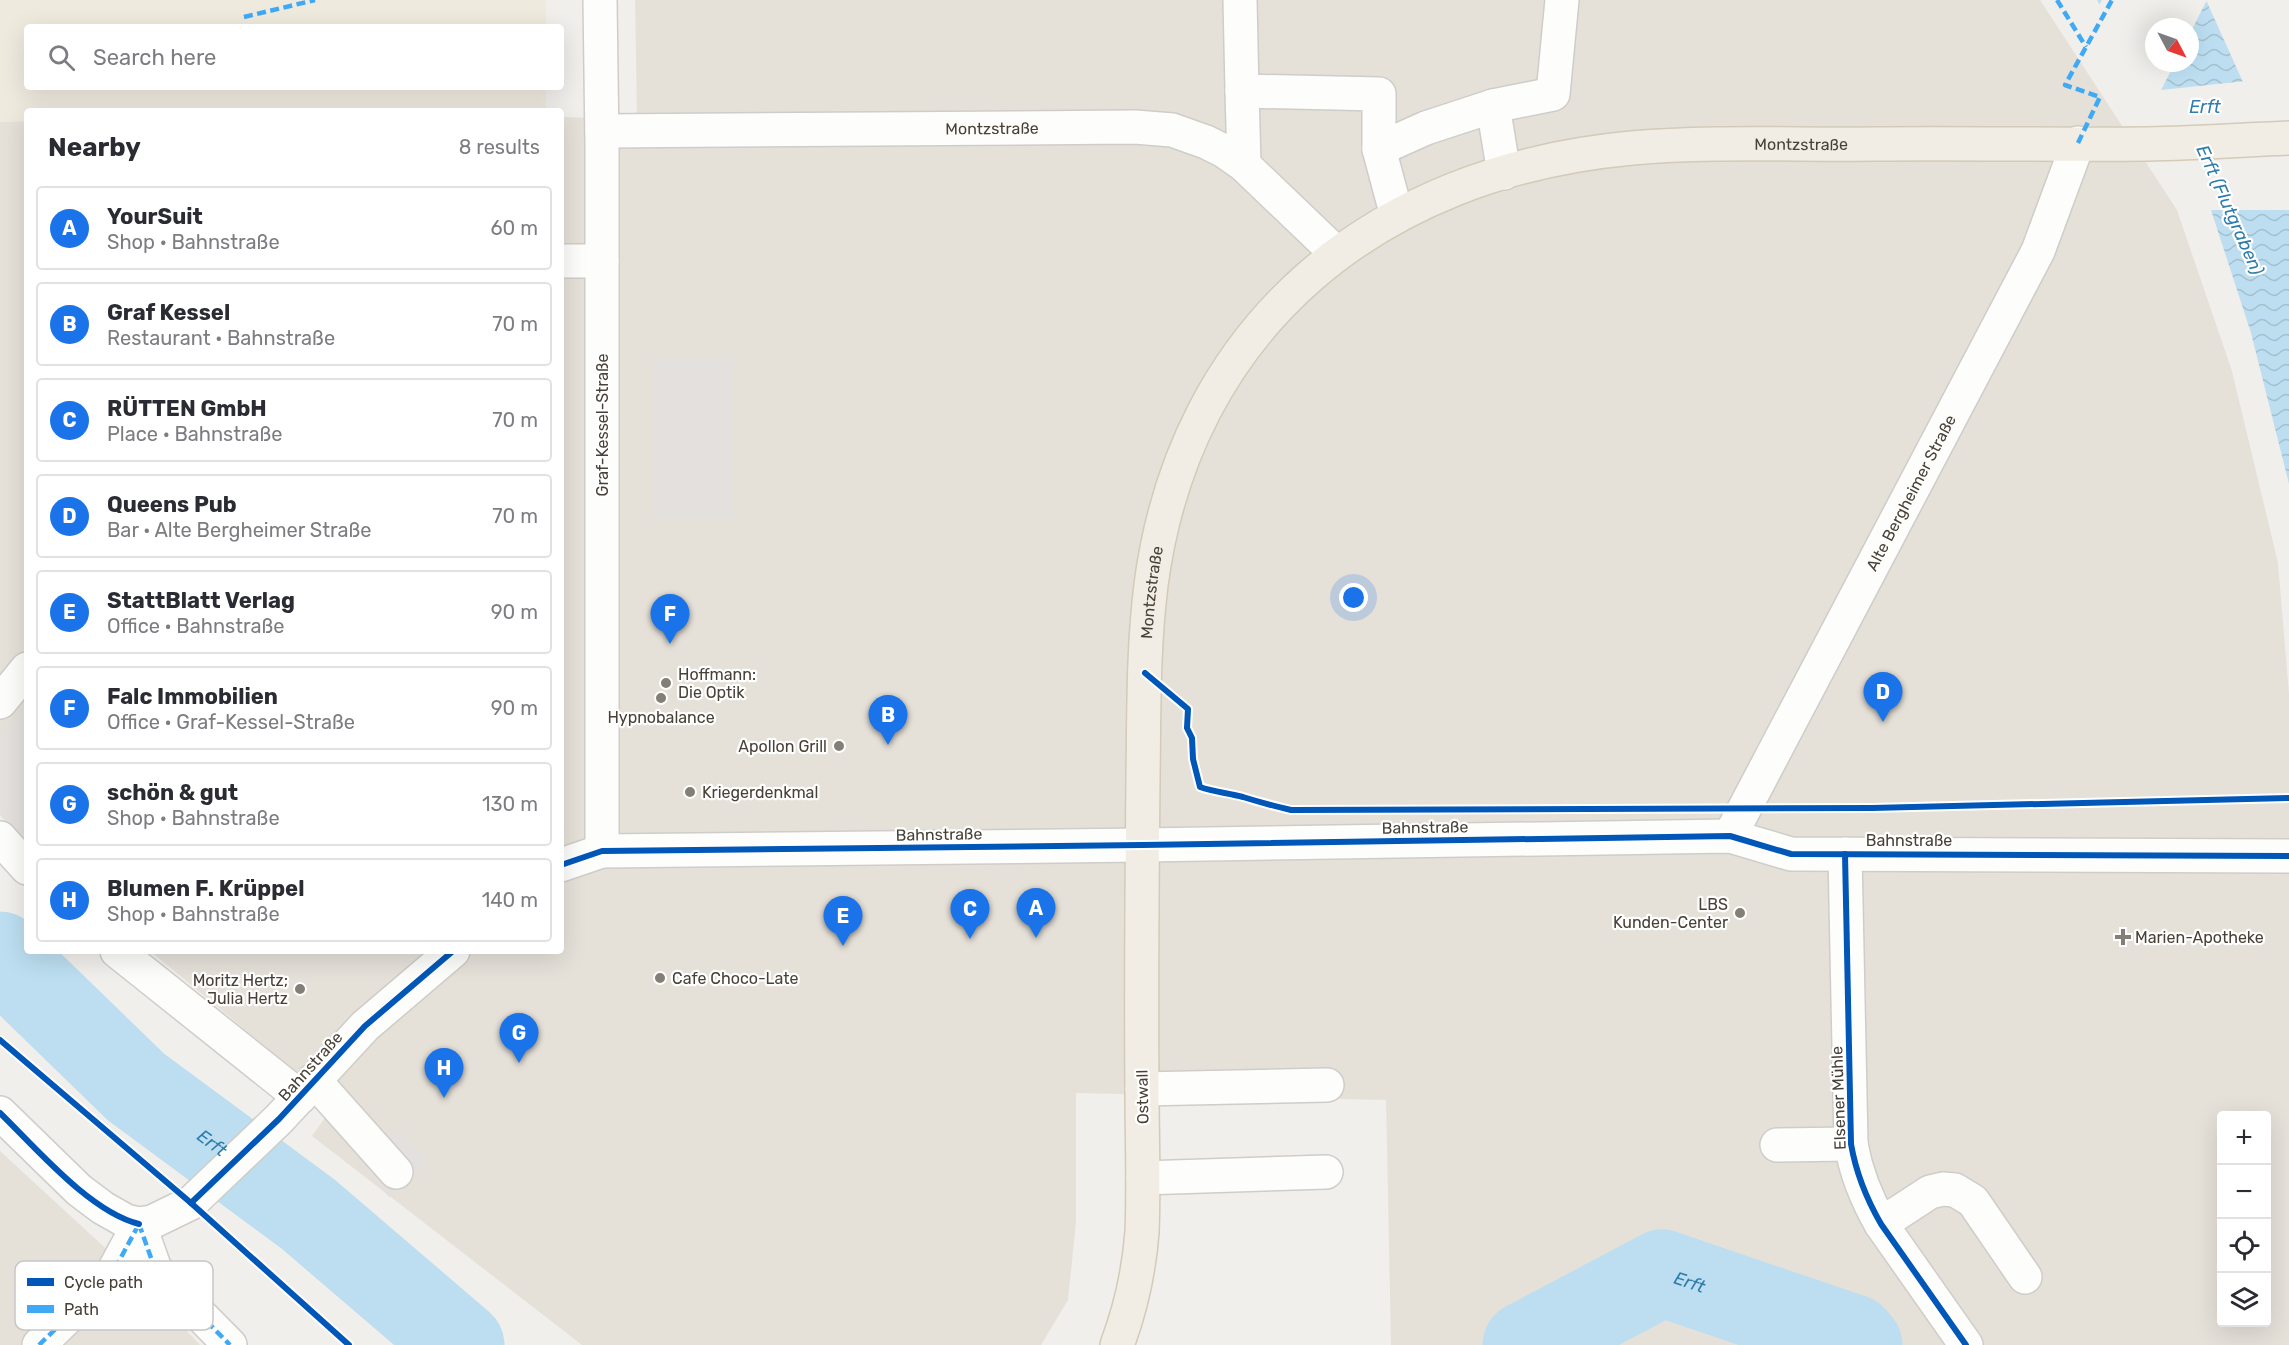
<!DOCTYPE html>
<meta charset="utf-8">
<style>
body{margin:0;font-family:Rubik,sans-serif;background:#f2f2f3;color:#2b2b33}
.controls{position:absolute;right:18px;bottom:18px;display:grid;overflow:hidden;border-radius:6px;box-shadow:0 6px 24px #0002}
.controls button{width:54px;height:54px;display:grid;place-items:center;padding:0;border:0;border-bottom:2px solid #e1e1e2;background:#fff;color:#2b2b33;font:30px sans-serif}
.compass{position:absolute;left:2145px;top:18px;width:54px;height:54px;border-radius:50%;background:#fff;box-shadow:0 6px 24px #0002;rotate:131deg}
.you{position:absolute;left:1354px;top:598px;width:21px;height:21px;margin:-15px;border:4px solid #fff;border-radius:50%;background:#1a73e8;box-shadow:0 0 0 9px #1a73e833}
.badge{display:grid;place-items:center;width:39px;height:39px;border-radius:50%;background:#1a73e8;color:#fff;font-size:20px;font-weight:700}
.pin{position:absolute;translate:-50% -50px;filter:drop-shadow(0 2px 3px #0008)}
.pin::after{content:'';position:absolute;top:32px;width:21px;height:18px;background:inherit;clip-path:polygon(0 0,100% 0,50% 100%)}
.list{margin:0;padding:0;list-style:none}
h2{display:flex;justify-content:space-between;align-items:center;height:78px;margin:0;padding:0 24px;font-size:26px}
h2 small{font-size:20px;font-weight:400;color:#7c7c81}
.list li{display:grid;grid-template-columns:39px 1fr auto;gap:18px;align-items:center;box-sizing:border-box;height:84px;margin:0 12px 12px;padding:0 12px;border:2px solid #e1e1e2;border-radius:6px}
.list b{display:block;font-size:22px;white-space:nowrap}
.list p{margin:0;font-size:20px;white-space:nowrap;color:#7c7c81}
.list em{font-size:20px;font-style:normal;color:#7c7c81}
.icon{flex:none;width:33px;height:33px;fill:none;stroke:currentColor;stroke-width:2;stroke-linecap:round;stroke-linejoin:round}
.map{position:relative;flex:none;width:2289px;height:1345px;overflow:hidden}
.search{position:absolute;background:#fff;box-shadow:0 6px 24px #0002;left:24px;top:24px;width:540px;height:66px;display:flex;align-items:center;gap:15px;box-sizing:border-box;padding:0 21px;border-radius:6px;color:#7c7c81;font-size:22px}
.panel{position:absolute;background:#fff;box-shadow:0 6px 24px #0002;left:24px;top:108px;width:540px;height:846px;border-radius:6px}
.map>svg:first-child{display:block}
.residential{fill:#e5e1d9;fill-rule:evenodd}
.education{fill:#efeade}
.parking{fill:#e3e0dd}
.water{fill:url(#water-waves);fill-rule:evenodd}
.pier{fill:#f1efec}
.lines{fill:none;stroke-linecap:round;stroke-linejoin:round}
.river{stroke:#bcdef0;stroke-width:87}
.minor-casing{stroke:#cfcdc9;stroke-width:36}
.major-casing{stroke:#d3cab9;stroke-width:36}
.minor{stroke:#fdfdfc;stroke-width:33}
.major{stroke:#f2ede4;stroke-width:33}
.quiet{stroke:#3fa9f5;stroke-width:4.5;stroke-dasharray:9 4.5;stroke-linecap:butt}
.cycleway-casing{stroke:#fff;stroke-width:10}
.cycleway{stroke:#0057b8;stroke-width:6}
.poi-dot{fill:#837e76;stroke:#fff;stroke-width:2}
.labels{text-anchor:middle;stroke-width:4.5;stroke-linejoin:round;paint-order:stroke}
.street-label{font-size:16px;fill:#484137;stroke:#fff}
.poi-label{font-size:16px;fill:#484137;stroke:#fff;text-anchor:start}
.water-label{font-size:18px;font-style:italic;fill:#2e7dad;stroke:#fff}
.key{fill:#fff;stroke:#c8c6c3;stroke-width:1.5}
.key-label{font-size:16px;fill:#484137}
</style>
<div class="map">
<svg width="2289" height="1345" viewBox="0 0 2289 1345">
<defs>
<pattern id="water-waves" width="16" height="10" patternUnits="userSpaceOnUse" patternTransform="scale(1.5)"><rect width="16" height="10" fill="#bcdef0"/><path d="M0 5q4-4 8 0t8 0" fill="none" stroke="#a3c0ce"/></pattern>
</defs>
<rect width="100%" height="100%" fill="#f1efec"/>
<g class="residential">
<path d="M635,0H2040L2177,210L2232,371L2278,563L2289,694V1345H1391L1386,1100L1076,1093V1222L1068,1300L1041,1345H582L312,1136L335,1104L150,951H561V117L637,119ZM2222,1116H2266V1322H2222Z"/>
<path d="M27,121V835L0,809V122Z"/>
<path d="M0,1151L141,1281L200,1345H0Z"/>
</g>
<path class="education" d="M0,0H546V27H27V87H546V111H27V121L0,122Z"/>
<g class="parking">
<rect x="653" y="357" width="81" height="162"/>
<path d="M27,703V846L0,815V736Z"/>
<path d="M398,1127L429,1162L389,1197L358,1162Z"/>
</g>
<path class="water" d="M2097,0H2206L2243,82L2289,193V484L2251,333L2211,210ZM2154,27H2190V63H2154Z"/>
<path class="pier" d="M2102,0H2207L2190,33V27H2154V63H2175L2161,90L2246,81L2289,185V210H2208L2098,7Z"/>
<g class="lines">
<g class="river">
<path id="s1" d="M0,955L136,1087L308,1214L461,1345"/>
<path id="s2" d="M1526,1345L1662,1273L1853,1338L1859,1345"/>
</g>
<defs>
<g id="minor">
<path d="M600,0L602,145V851"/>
<path d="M1240,0L1242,91"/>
<path id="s3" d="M602,131L1135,127L1172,130L1206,142L1224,151L1244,165L1337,254"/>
<path d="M1379,149L1426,128L1493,106"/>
<path d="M1244,165L1242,91L1379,94V149L1397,216"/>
<path d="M1504,173L1493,106L1553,94L1562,0"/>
<path d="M561,261H602"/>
<path d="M0,702L27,669"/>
<path id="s4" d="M1730,836L2038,251L2078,143"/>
<path d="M0,838L27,868"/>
<path d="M1845,854L1851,1144C1856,1173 1866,1198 1881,1224L1966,1345"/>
<path d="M561,865L602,851L1142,845L1730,836L1791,854L2289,856"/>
<path d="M117,951L300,1097"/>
<path d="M314,1080L396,1172"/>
<path d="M1142,1089L1327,1085"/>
<path d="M0,1113L79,1190L103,1208L126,1221L139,1224L152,1222L191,1203L279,1119L365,1026L453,951"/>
<path d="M1777,1145L1851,1144"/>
<path d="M1143,1178L1326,1172"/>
<path d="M139,1224L155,1269L230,1345"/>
<path d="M1881,1224L1930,1192L1943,1189L1955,1190L1973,1201L2025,1277"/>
<path d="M39,1345L112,1274L139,1224"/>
</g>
<g id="major">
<path id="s5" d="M1117,1345C1131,1308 1139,1271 1142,1232C1144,1185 1142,1137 1142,1090C1141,986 1142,881 1143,777C1144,713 1143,649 1151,585C1185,325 1377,171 1632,148C1712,141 1795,145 1875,144C1966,143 2057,145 2148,144C2195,143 2242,140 2289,138"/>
</g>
</defs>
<use href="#minor" class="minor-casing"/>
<use href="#major" class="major-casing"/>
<use href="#minor" class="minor"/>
<use href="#major" class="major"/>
<g class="quiet">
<path d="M2057,0L2086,47"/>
<path d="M244,17L315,0"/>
<path d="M2078,143L2100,97L2065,85L2112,0"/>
<path d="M139,1224L155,1269L230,1345"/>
<path d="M39,1345L112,1274L139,1224"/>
</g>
<defs>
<g id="cycleway">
<path d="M1145,673L1188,709L1187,728L1192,738L1193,759L1200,787C1214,792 1229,793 1243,797C1259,802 1274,806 1291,810L1872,808L2289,798"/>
<path d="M1845,854L1851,1144C1856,1173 1866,1198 1881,1224L1966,1345"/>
<path d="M561,865L602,851L1142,845L1730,836L1791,854L2289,856"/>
<path d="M0,1040L191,1203L349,1345"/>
<path d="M0,1113C36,1148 90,1212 139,1224"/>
<path d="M191,1203L279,1119L365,1026L453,951"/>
</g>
</defs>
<use href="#cycleway" class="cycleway-casing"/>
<use href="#cycleway" class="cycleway"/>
</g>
<g class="poi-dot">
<circle cx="666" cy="683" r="6"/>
<circle cx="661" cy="698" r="6"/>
<circle cx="839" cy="746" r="6"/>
<circle cx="690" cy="792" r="6"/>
<circle cx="1740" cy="913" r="6"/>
<path d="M2120 928h6v6h6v6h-6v6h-6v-6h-6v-6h6z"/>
<circle cx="660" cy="978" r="6"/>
<circle cx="300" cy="989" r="6"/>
</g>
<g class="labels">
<g class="street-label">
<text dy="6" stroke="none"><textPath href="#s3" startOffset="390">Montzstraße</textPath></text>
<text dy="6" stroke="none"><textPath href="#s5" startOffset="1640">Montzstraße</textPath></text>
<text transform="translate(602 425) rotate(-90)" y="6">Graf-Kessel-Straße</text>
<text dy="6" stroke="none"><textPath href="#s4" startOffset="388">Alte Bergheimer Straße</textPath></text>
<text dy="6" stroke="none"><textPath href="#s5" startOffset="756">Montzstraße</textPath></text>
<text transform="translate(1425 827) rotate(-1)" y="6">Bahnstraße</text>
<text transform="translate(939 834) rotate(-1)" y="6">Bahnstraße</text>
<text x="1909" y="846">Bahnstraße</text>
<text transform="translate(310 1066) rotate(-48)" y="6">Bahnstraße</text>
<text transform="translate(1142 1097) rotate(-91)" y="6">Ostwall</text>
<text transform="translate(1838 1098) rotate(-92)" y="6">Elsener Mühle</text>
</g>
<g class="poi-label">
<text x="678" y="680">Hoffmann:<tspan x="678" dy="18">Die Optik</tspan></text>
<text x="661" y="723" text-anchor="middle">Hypnobalance</text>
<text x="827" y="752" text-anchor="end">Apollon Grill</text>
<text x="702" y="798">Kriegerdenkmal</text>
<text x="1728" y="910" text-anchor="end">LBS<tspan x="1728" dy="18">Kunden-Center</tspan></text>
<text x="2135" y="943">Marien-Apotheke</text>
<text x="672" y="984">Cafe Choco-Late</text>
<text x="288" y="986" text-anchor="end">Moritz Hertz;<tspan x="288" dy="18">Julia Hertz</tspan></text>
</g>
<g class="water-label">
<text x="2205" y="113">Erft</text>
<text transform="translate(2230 210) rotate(66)" y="6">Erft (Flutgraben)</text>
<text dy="6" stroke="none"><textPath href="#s1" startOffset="284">Erft</textPath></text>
<text dy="6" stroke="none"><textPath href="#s2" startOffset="183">Erft</textPath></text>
</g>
</g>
<rect x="15" y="1261" width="198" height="69" rx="9" class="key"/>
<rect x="27" y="1278" width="27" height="8" fill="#0057b8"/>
<rect x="27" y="1305" width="27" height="8" fill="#3fa9f5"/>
<g class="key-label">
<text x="64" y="1288">Cycle path</text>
<text x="64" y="1315">Path</text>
</g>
</svg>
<div class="controls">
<button>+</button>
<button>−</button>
<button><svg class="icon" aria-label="locate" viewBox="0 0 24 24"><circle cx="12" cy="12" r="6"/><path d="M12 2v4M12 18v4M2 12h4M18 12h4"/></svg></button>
<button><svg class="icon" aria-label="layers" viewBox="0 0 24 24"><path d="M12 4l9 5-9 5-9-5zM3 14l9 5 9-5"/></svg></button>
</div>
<svg class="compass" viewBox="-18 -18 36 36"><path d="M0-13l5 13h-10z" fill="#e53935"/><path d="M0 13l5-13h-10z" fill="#7c7c81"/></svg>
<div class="you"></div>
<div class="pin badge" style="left:1036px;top:938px">A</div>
<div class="pin badge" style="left:888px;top:745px">B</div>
<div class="pin badge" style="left:970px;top:939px">C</div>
<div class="pin badge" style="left:1883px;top:722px">D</div>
<div class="pin badge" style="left:843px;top:946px">E</div>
<div class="pin badge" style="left:670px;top:644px">F</div>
<div class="pin badge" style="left:519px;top:1063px">G</div>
<div class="pin badge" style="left:444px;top:1098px">H</div>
<div class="search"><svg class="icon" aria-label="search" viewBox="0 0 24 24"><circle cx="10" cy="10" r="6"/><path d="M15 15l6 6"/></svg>Search here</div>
<section class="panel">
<h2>Nearby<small>8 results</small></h2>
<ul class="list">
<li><span class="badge">A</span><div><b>YourSuit</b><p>Shop · Bahnstraße</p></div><em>60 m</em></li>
<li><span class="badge">B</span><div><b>Graf Kessel</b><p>Restaurant · Bahnstraße</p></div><em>70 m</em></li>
<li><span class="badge">C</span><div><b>RÜTTEN GmbH</b><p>Place · Bahnstraße</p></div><em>70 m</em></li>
<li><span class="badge">D</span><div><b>Queens Pub</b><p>Bar · Alte Bergheimer Straße</p></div><em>70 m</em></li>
<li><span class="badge">E</span><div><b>StattBlatt Verlag</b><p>Office · Bahnstraße</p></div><em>90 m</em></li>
<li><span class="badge">F</span><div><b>Falc Immobilien</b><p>Office · Graf-Kessel-Straße</p></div><em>90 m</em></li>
<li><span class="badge">G</span><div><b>schön &amp; gut</b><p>Shop · Bahnstraße</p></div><em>130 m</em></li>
<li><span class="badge">H</span><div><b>Blumen F. Krüppel</b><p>Shop · Bahnstraße</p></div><em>140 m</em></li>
</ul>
</section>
</div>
